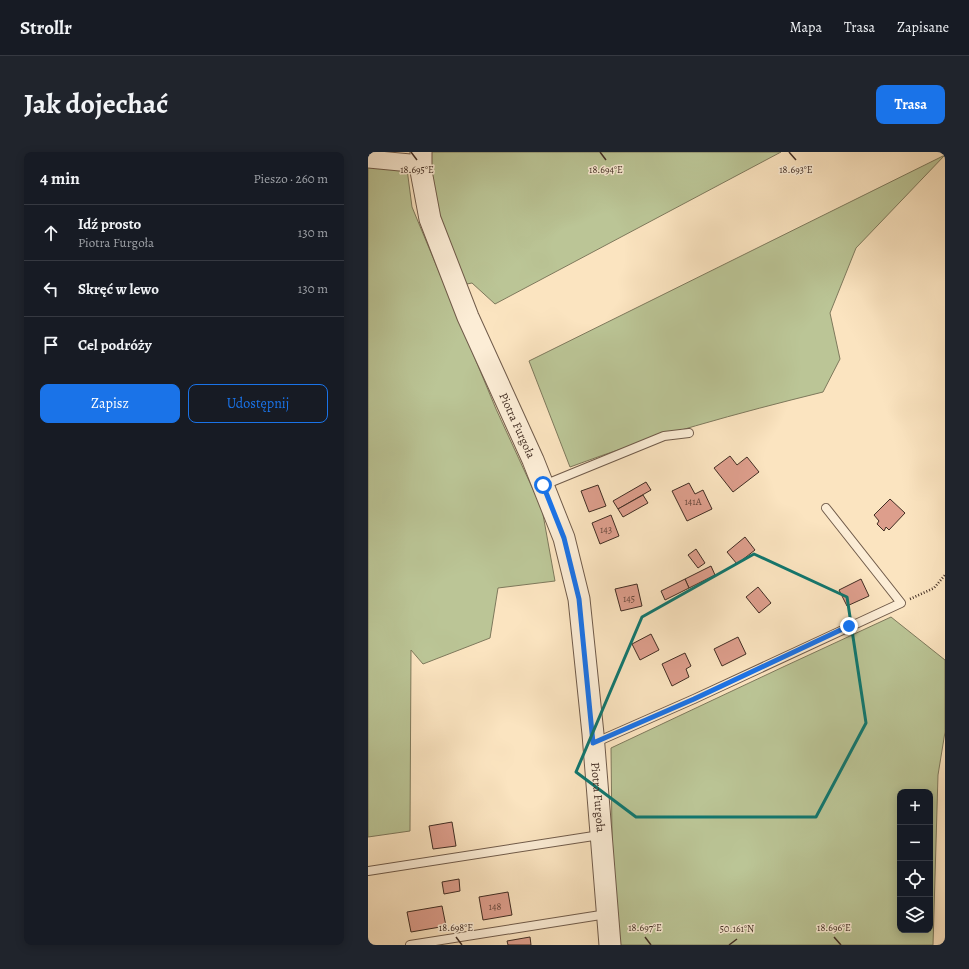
<!DOCTYPE html>
<html lang="pl">
<meta charset="utf-8">
<style>
body{margin:0;font-family:Alegreya,serif;background:#20242c;color:#f1f3f6}
.controls{position:absolute;right:12px;bottom:12px;display:grid;overflow:hidden;border-radius:8px;box-shadow:0 2px 10px #0003}
.controls button{width:36px;height:36px;display:grid;place-items:center;padding:0;border:0;border-bottom:1px solid #363941;background:#171b24;color:#f1f3f6;font:20px sans-serif}
.stop{position:absolute;width:12px;height:12px;margin:-9px;border:3px solid #1a73e8;border-radius:50%;background:#fff}
.stop.end{background:#1a73e8;border-color:#fff;box-shadow:0 1px 4px #0008}
.list{margin:0;padding:0;list-style:none}
h2{display:flex;justify-content:space-between;align-items:center;height:52px;margin:0;padding:0 16px;font-size:17px}
h2 small{font-size:13px;font-weight:400;color:#9ea1a6}
.list li{display:grid;grid-template-columns:26px 1fr auto;gap:12px;align-items:center;box-sizing:border-box;height:56px;padding:0 16px;border-top:1px solid #363941}
.list b{display:block;font-size:15px;white-space:nowrap}
.list p{margin:0;font-size:13px;white-space:nowrap;color:#9ea1a6}
.list em{font-size:13px;font-style:normal;color:#9ea1a6}
.actions{display:flex;gap:8px;padding:12px 16px}
.actions a{flex:1;padding:9px 0;border:1px solid #1a73e8;border-radius:8px;text-align:center;font-size:14px;color:#1a73e8}
.actions .main{background:#1a73e8;color:#fff}
.icon{flex:none;width:22px;height:22px;fill:none;stroke:currentColor;stroke-width:2;stroke-linecap:round;stroke-linejoin:round}
.map{position:relative;flex:none;width:577px;height:793px;overflow:hidden;border-radius:8px}
header{display:flex;align-items:center;gap:24px;box-sizing:border-box;height:56px;padding:0 20px;background:#171b24;border-bottom:1px solid #363941}
header strong{font-size:19px}
nav{display:flex;gap:22px;margin-inline-start:auto;font-size:14px}
.intro{display:flex;align-items:center;justify-content:space-between;box-sizing:border-box;height:96px;padding:0 24px}
h1{margin:0;font-size:28px}
.button{padding:10px 18px;border-radius:8px;background:#1a73e8;color:#fff;font-size:14px;font-weight:700}
main{display:flex;gap:24px;padding:0 24px}
aside{flex:1;background:#171b24;border-radius:8px;box-shadow:0 2px 10px #0003}
.map>svg:first-child{display:block}
.green{fill:#bbc596;stroke:#7e795c;fill-rule:evenodd}
.building{fill:#dd9e8c;stroke:#412d23}
.lines{fill:none;stroke-linecap:round;stroke-linejoin:round}
.service-casing{stroke:#705b4a;stroke-width:10}
.minor-casing{stroke:#705b4a;stroke-width:19}
.tertiary-casing{stroke:#705b4a;stroke-width:23}
.path{stroke:#412d23;stroke-width:2.5;stroke-dasharray:1 2;stroke-linecap:butt}
.service{stroke:#fcedd6;stroke-width:8}
.minor{stroke:#fcedd6;stroke-width:17}
.tertiary{stroke:#fcedd6;stroke-width:21}
.route{stroke:#1a73e8;stroke-width:5}
.marked{fill:none;stroke:#0f766e;stroke-width:3;stroke-linejoin:round}
.ticks{fill:none;stroke:#412d23;stroke-width:1.5}
.labels{text-anchor:middle;stroke-width:3;stroke-linejoin:round;paint-order:stroke}
.number-label{font-size:10px;fill:#68493d}
.street-label{font-size:12px;fill:#412d23;stroke:#fcedd6}
.ticks-label{font-size:10px;text-anchor:middle;fill:#412d23;stroke:#fcedd6;stroke-width:3;stroke-linejoin:round;paint-order:stroke}
</style>
<header>
<strong>Strollr</strong>
<nav><a>Mapa</a><a>Trasa</a><a>Zapisane</a></nav>
</header>
<div class="intro"><h1>Jak dojechać</h1><a class="button">Trasa</a></div>
<main>
<aside>
<h2>4 min<small>Pieszo · 260 m</small></h2>
<ul class="list">
<li><svg class="icon" aria-label="ahead" viewBox="0 0 24 24"><path d="M12 20V5M6 11l6-6 6 6"/></svg><div><b>Idź prosto</b><p>Piotra Furgoła</p></div><em>130 m</em></li>
<li><svg class="icon" aria-label="left" viewBox="0 0 24 24"><path d="M17 20v-9H6M10 6l-5 5 5 5"/></svg><div><b>Skręć w lewo</b></div><em>130 m</em></li>
<li><svg class="icon" aria-label="arrive" viewBox="0 0 24 24"><path d="M6 21V4h12l-3 4 3 4H6"/></svg><div><b>Cel podróży</b></div></li>
</ul>
<div class="actions"><a class="main">Zapisz</a><a>Udostępnij</a></div>
</aside>
<div class="map">
<svg width="577" height="793" viewBox="0 0 577 793">
<rect width="100%" height="100%" fill="#fbe4c0"/>
<filter id="stains"><feTurbulence type="fractalNoise" baseFrequency=".005" numOctaves="4"/><feColorMatrix values="0 0 0 0 .2 0 0 0 0 .09 0 0 0 0 .02 0 0 0 .5 -.17"/></filter>
<radialGradient id="worn" r=".72"><stop offset=".6" stop-color="#630" stop-opacity="0"/><stop offset="1" stop-color="#630" stop-opacity=".3"/></radialGradient>
<g class="green">
<path d="M62,0H413L127,152L104,131L94,133L68,69Z"/>
<path d="M577,3L488,96L462,161L472,207L455,240C370,261 285,284 202,315L161,209Z"/>
<path d="M0,14L39,17L44,55L128,257L174,357L187,429L130,436L122,486L55,512L43,498L42,679L0,685Z"/>
<path d="M523,465L577,508V580L570,623L565,793H251L244,685L243,596L415,515ZM532,640H562V778H532Z"/>
</g>
<g class="building">
<path d="M362,304L369,313L379,305L391,320L365,340L346,316Z"/>
<path d="M278,330L283,338L250,357L245,349Z"/>
<path d="M321,331L327,342L335,338L344,357L319,369L304,339Z"/>
<path d="M230,333L238,354L221,360L213,339Z"/>
<path d="M275,343L280,351L255,365L250,357Z"/>
<path d="M522,347L537,361L521,378L518,375L516,379L509,372L511,369L506,363Z"/>
<path d="M243,363L251,384L232,392L224,371Z"/>
<path d="M377,385L387,398L369,412L359,400Z"/>
<path d="M328,397L337,411L330,416L320,403Z"/>
<path d="M343,414L347,423L321,436L317,427Z"/>
<path d="M317,427L321,436L297,448L293,439Z"/>
<path d="M493,427L501,444L479,454L471,438Z"/>
<path d="M269,432L274,454L253,459L247,437Z"/>
<path d="M390,435L403,451L391,461L378,445Z"/>
<path d="M283,482L291,498L272,508L264,492Z"/>
<path d="M370,485L378,502L354,514L346,497Z"/>
<path d="M317,501L323,514L318,517L321,525L304,534L294,512Z"/>
<path d="M84,670L88,694L65,697L61,674Z"/>
<path d="M91,727L92,739L76,742L74,730Z"/>
<path d="M140,740L144,763L115,768L111,745Z"/>
<path d="M74,754L78,774L43,780L39,760Z"/>
<path d="M162,785L163,793H140L139,789Z"/>
</g>
<g class="lines">
<defs>
<g id="service">
<path d="M176,333L296,284L321,281"/>
<path d="M226,591L326,547L533,451L458,356"/>
<path d="M0,719L232,683"/>
<path d="M42,793L239,762"/>
</g>
<path id="minor" d="M0,7L53,12"/>
<g id="tertiary">
<path id="s1" d="M53,0V19L62,67L100,165L165,308L196,386L211,447L225,582L242,793"/>
</g>
</defs>
<use href="#service" class="service-casing"/>
<use href="#minor" class="minor-casing"/>
<use href="#tertiary" class="tertiary-casing"/>
<path class="path" d="M542,447L566,436L577,423"/>
<use href="#service" class="service"/>
<use href="#minor" class="minor"/>
<use href="#tertiary" class="tertiary"/>
</g>
<g class="lines">
<path class="route" d="M175,333L196,386L211,447L225,591L326,547L481,474"/>
</g>
<path class="marked" d="M386,402L479,445L498,571L448,665H268L208,620L274,465Z"/>
<path class="ticks" d="M43,0L49,8M232,0L238,8M421,0L428,8M88,785L94,793M277,785L283,793M466,785L473,793M361,793L369,787"/>
<g class="labels">
<g class="number-label">
<text x="325" y="353">141A</text>
<text x="238" y="381">143</text>
<text x="261" y="450">145</text>
<text x="127" y="758">148</text>
</g>
<g class="street-label">
<text dy="4" stroke="none"><textPath href="#s1" startOffset="292">Piotra Furgoła</textPath></text>
<text dy="4" stroke="none"><textPath href="#s1" startOffset="676">Piotra Furgoła</textPath></text>
</g>
</g>
<g class="ticks-label">
<text x="49" y="21">18.695°E</text>
<text x="238" y="21">18.694°E</text>
<text x="428" y="21">18.693°E</text>
<text x="88" y="779">18.698°E</text>
<text x="277" y="779">18.697°E</text>
<text x="466" y="779">18.696°E</text>
<text x="369" y="780">50.161°N</text>
</g>
<rect width="100%" height="100%" filter="url(#stains)"/>
<rect width="100%" height="100%" fill="url(#worn)"/>
</svg>
<div class="controls">
<button>+</button>
<button>−</button>
<button><svg class="icon" aria-label="locate" viewBox="0 0 24 24"><circle cx="12" cy="12" r="6"/><path d="M12 2v4M12 18v4M2 12h4M18 12h4"/></svg></button>
<button><svg class="icon" aria-label="layers" viewBox="0 0 24 24"><path d="M12 4l9 5-9 5-9-5zM3 14l9 5 9-5"/></svg></button>
</div>
<div class="stop" style="left:175px;top:333px"></div>
<div class="stop end" style="left:481px;top:474px"></div>
</div>
</main>
